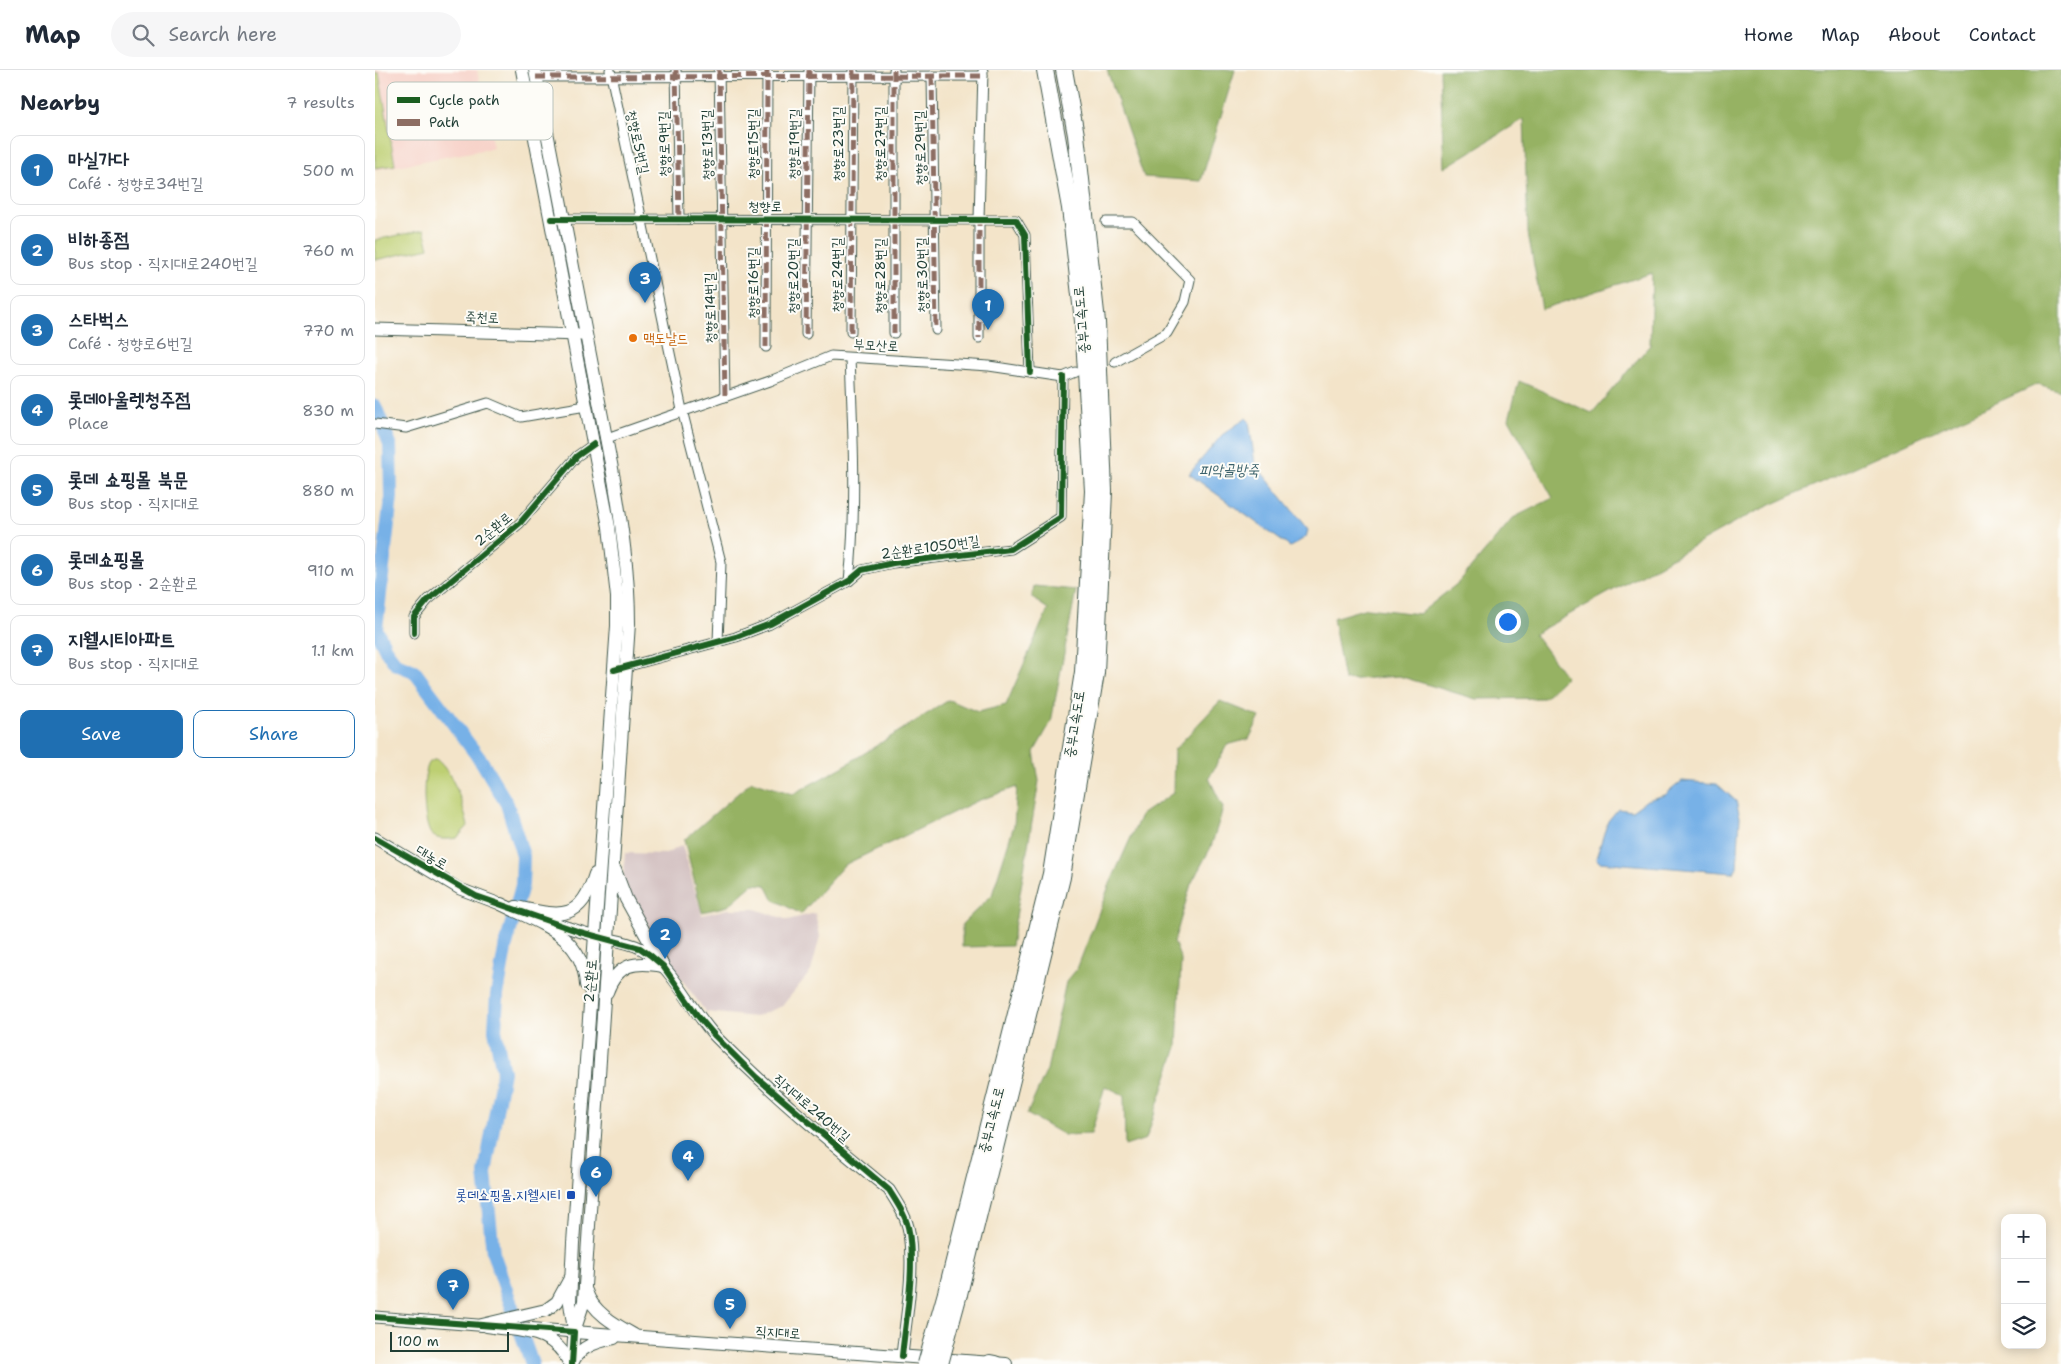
<!DOCTYPE html>
<meta charset="utf-8">
<style>
body{margin:0;font-family:"Shantell Sans","Poor Story",sans-serif;background:#f6f6f7;color:#1f2937}
.controls{position:absolute;right:15px;bottom:15px;display:grid;overflow:hidden;border-radius:10px;box-shadow:0 2px 12px #0003}
.controls button{width:45px;height:45px;display:grid;place-items:center;padding:0;border:0;border-bottom:1px solid #e0e1e3;background:#fff;color:#1f2937;font:25px sans-serif}
.scale{position:absolute;left:15px;bottom:12px;width:119px;box-sizing:border-box;padding-left:5px;border:2px solid #1f3d34;border-top:0;font-size:14px;line-height:18px;white-space:nowrap;color:#1f3d34;-webkit-text-stroke:4px #fdfcf7;paint-order:stroke}
.you{position:absolute;left:1132px;top:551px;width:18px;height:18px;margin:-12px;border:4px solid #fff;border-radius:50%;background:#1a73e8;box-shadow:0 0 0 8px #1a73e833}
.badge{display:grid;place-items:center;width:32px;height:32px;border-radius:50%;background:#1f6fb2;color:#fff;font-size:16px;font-weight:700}
.pin{position:absolute;translate:-50% -41px;filter:drop-shadow(0 1px 2px #0008)}
.pin::after{content:'';position:absolute;top:26px;width:18px;height:15px;background:inherit;clip-path:polygon(0 0,100% 0,50% 100%)}
.list{margin:0;padding:0;list-style:none}
h2{display:flex;justify-content:space-between;align-items:center;height:65px;margin:0;padding:0 20px;font-size:21px}
h2 small{font-size:16px;font-weight:400;color:#747a83}
.list li{display:grid;grid-template-columns:32px 1fr auto;gap:15px;align-items:center;box-sizing:border-box;height:70px;margin:0 10px 10px;padding:0 10px;border:1px solid #e0e1e3;border-radius:10px}
.list b{display:block;font-size:19px;white-space:nowrap}
.list p{margin:0;font-size:16px;white-space:nowrap;color:#747a83}
.list em{font-size:16px;font-style:normal;color:#747a83}
.actions{display:flex;gap:10px;padding:15px 20px}
.actions a{flex:1;padding:11px 0;border:1px solid #1f6fb2;border-radius:10px;text-align:center;font-size:18px;color:#1f6fb2}
.actions .main{background:#1f6fb2;color:#fff}
.icon{flex:none;width:28px;height:28px;fill:none;stroke:currentColor;stroke-width:2;stroke-linecap:round;stroke-linejoin:round}
.map{position:relative;flex:none;width:1686px;height:1294px;overflow:hidden}
header{display:flex;align-items:center;gap:30px;box-sizing:border-box;height:70px;padding:0 25px;background:#fff;border-bottom:1px solid #e0e1e3}
header strong{font-size:24px}
nav{display:flex;gap:28px;margin-inline-start:auto;font-size:18px}
.search{width:350px;height:45px;background:#f6f6f7;display:flex;align-items:center;gap:12px;box-sizing:border-box;padding:0 18px;border-radius:28px;color:#747a83;font-size:19px}
main{display:flex}
aside{flex:1;background:#fff}
.map>svg:first-child{display:block}
.built{fill:#f7d1c8}
.industrial{fill:#d2bfc0}
.green{fill:#bdcf72;stroke:#6e8653}
.forest{fill:#96b264;stroke:#5a784c}
.water{fill:#77b1e7;stroke:#4b778e}
.lines{fill:none;stroke-linecap:round;stroke-linejoin:round}
.river{stroke:#77b1e7;stroke-width:14}
.minor-casing{stroke:#3f564a;stroke-width:11}
.tertiary-casing{stroke:#3f564a;stroke-width:13}
.secondary-casing{stroke:#3f564a;stroke-width:14}
.motorway-casing{stroke:#3f564a;stroke-width:18}
.minor{stroke:#fff;stroke-width:9}
.tertiary{stroke:#fff;stroke-width:11}
.secondary{stroke:#fff;stroke-width:12}
.motorway{stroke:#fff;stroke-width:16}
.motorway-bridge-casing{stroke:#3f564a;stroke-width:18;stroke-linecap:butt}
.motorway-bridge{stroke:#fff;stroke-width:16}
.quiet{stroke:#8d6e63;stroke-width:5;stroke-dasharray:10 5;stroke-linecap:butt}
.cycleway-casing{stroke:#fdfcf7;stroke-width:9}
.cycleway{stroke:#1b5e20;stroke-width:6}
.food-dot{fill:#e8710a;stroke:#fdfcf7;stroke-width:2}
.transit-dot{fill:#1a4fb4;stroke:#fdfcf7;stroke-width:2}
.labels{text-anchor:middle;stroke-width:4;stroke-linejoin:round;paint-order:stroke}
.street-label{font-size:14px;fill:#1f3d34;stroke:#fdfcf7}
.food-label{font-size:14px;fill:#c56008;stroke:#fdfcf7;text-anchor:start}
.transit-label{font-size:14px;fill:#164399;stroke:#fdfcf7;text-anchor:end}
.water-label{font-size:15px;font-style:italic;fill:#39606a;stroke:#fdfcf7}
.key{fill:#fdfcf7;stroke:#bac3bc;stroke-width:1}
.key-label{font-size:14px;fill:#1f3d34}
</style>
<header>
<strong>Map</strong>
<div class="search"><svg class="icon" aria-label="search" viewBox="0 0 24 24"><circle cx="10" cy="10" r="6"/><path d="M15 15l6 6"/></svg>Search here</div>
<nav><a>Home</a><a>Map</a><a>About</a><a>Contact</a></nav>
</header>
<main>
<aside>
<h2>Nearby<small>7 results</small></h2>
<ul class="list">
<li><span class="badge">1</span><div><b>마실가다</b><p>Café · 청향로34번길</p></div><em>500 m</em></li>
<li><span class="badge">2</span><div><b>비하종점</b><p>Bus stop · 직지대로240번길</p></div><em>760 m</em></li>
<li><span class="badge">3</span><div><b>스타벅스</b><p>Café · 청향로6번길</p></div><em>770 m</em></li>
<li><span class="badge">4</span><div><b>롯데아울렛청주점</b><p>Place</p></div><em>830 m</em></li>
<li><span class="badge">5</span><div><b>롯데 쇼핑몰 북문</b><p>Bus stop · 직지대로</p></div><em>880 m</em></li>
<li><span class="badge">6</span><div><b>롯데쇼핑몰</b><p>Bus stop · 2순환로</p></div><em>910 m</em></li>
<li><span class="badge">7</span><div><b>지웰시티아파트</b><p>Bus stop · 직지대로</p></div><em>1.1 km</em></li>
</ul>
<div class="actions"><a class="main">Save</a><a>Share</a></div>
</aside>
<div class="map">
<svg width="1686" height="1294" viewBox="0 0 1686 1294">
<rect width="100%" height="100%" fill="#fdfcf7"/>
<filter id="ink" filterUnits="userSpaceOnUse"><feTurbulence type="fractalNoise" baseFrequency=".02" numOctaves="2"/><feDisplacementMap in="SourceGraphic" scale="10" xChannelSelector="R" yChannelSelector="G"/><feConvolveMatrix kernelMatrix="1 2 1 2 8 2 1 2 1" color-interpolation-filters="sRGB"/></filter>
<filter id="wash" filterUnits="userSpaceOnUse"><feTurbulence type="fractalNoise" baseFrequency=".0096" numOctaves="4" result="noise"/><feDisplacementMap in="SourceGraphic" scale="20" xChannelSelector="R" yChannelSelector="G"/><feGaussianBlur stdDeviation="1.12" result="paint"/><feColorMatrix in="noise" values="0 0 0 0 0 0 0 0 0 0 0 0 0 0 0 0 0 1.4 0 .05"/><feComposite in="paint" operator="in"/></filter>
<g filter="url(#wash)">
<rect width="100%" height="100%" fill="#f3e4c9"/>
<path class="built" d="M0,0H102L118,78L0,100Z"/>
<path class="industrial" d="M307,775L327,845L353,839H380L413,850L440,843L445,866L436,901L407,936L380,947L331,942L284,879L248,811L250,783L291,784Z"/>
<g class="green">
<path d="M0,3H4L20,95L0,98Z"/>
<path d="M49,160L54,178L0,190V170Z"/>
<path d="M61,689C80,705 87,733 93,756L82,768C73,769 63,771 56,764C48,754 46,702 55,692Z"/>
</g>
<g class="forest">
<path d="M732,0H860L826,111L769,107Z"/>
<path d="M1065,0H1686V321L1663,314L1376,444L1159,564L1191,607L1169,628L1101,629L1024,606L969,610L958,548L992,538L1044,544L1083,513L1138,448L1178,428L1134,349L1144,311L1217,343L1275,275L1277,203L1167,239L1153,163L1149,49L1069,98Z"/>
<path d="M659,516L701,520L676,652L659,682L664,711L636,876L587,877V854L617,825L639,755L642,717L602,731L469,795L426,844L398,829L391,815L378,814L353,836L327,842L309,770L377,711L418,724L469,696L574,630L603,642L631,635L673,539L657,528Z"/>
<path d="M845,631L885,647L874,669L852,675L834,708L848,738L836,777L816,814L799,872L806,890L802,977L771,1069L750,1076L749,1025L730,1016L716,1064L689,1065L652,1044L672,1000L691,912L702,899L734,816L766,745L798,723L799,680Z"/>
</g>
<g class="water">
<path d="M871,348L874,351L880,394L933,460L931,467L915,477L814,404L847,365Z"/>
<path d="M1307,711L1342,714L1361,731L1365,747L1362,798L1358,803L1224,792L1221,788L1233,751L1243,739L1257,741L1272,730L1290,725Z"/>
</g>
<g class="lines">
<path class="river" d="M0,336L15,374L16,427L1,559L12,582L21,594L39,601L107,692L132,734L148,786L147,815L130,879L122,925L120,960L128,1002L110,1103L118,1183L157,1294"/>
</g>
</g>
<g filter="url(#ink)">
<g class="lines">
<defs>
<g id="minor">
<path d="M235,0L307,340L346,492L343,572"/>
<path d="M301,0L304,149"/>
<path d="M344,0L350,327"/>
<path d="M519,0V263"/>
<path d="M557,6L561,260"/>
<path d="M161,7L608,6"/>
<path d="M184,149L641,150L650,165L655,302"/>
<path d="M731,152H758L815,210L810,232L792,263L740,292"/>
<path d="M476,262L478,0"/>
<path d="M431,264L434,0"/>
<path d="M604,268V149L608,1"/>
<path d="M391,277L392,0"/>
<path d="M0,354L31,358L113,333L146,347L211,336"/>
<path d="M232,368L395,311L456,286L614,296L688,307L700,302"/>
<path d="M474,511C482,437 478,362 475,288"/>
<path d="M39,563V547L53,530L145,453L202,386L219,374"/>
<path d="M246,598L361,567L395,554L474,511L487,500L518,493L636,479L686,447L688,307"/>
</g>
<g id="tertiary">
<path d="M0,259L206,265"/>
<path d="M0,768L85,819L133,837"/>
<path d="M160,846C180,853 200,861 221,866C236,870 252,871 265,878C297,894 316,941 341,967C395,1022 454,1071 514,1120C522,1133 532,1147 534,1162C540,1202 531,1246 527,1286"/>
<path d="M0,1247L115,1256"/>
<path d="M151,1258L199,1262L197,1294"/>
</g>
<g id="secondary">
<path d="M147,0L234,457L242,527V556L198,1173L195,1233L199,1260"/>
<path d="M160,0L239,409C247,457 254,504 254,553L209,1231L199,1262"/>
<path d="M240,800L251,829L288,896"/>
<path d="M126,834C165,854 208,865 211,915"/>
<path d="M141,837C185,846 205,853 220,804"/>
<path d="M232,922C243,893 260,891 288,896"/>
<path d="M211,1221C217,1242 241,1255 259,1265"/>
<path d="M107,1255L171,1240L182,1232L194,1210"/>
<path d="M112,1256C146,1262 178,1258 195,1294"/>
<path d="M199,1262L631,1294"/>
<path d="M197,1294C202,1277 223,1271 239,1268"/>
</g>
<g id="motorway">
<path d="M571,1223L676,804L708,602L718,421L708,251L695,138L670,0"/>
<path d="M584,1224L687,807L721,603L729,421L722,252L701,65L689,0"/>
<path d="M615,1293L620,1294"/>
</g>
</defs>
<use href="#minor" class="minor-casing"/>
<use href="#tertiary" class="tertiary-casing"/>
<use href="#secondary" class="secondary-casing"/>
<use href="#motorway" class="motorway-casing"/>
<use href="#minor" class="minor"/>
<use href="#tertiary" class="tertiary"/>
<use href="#secondary" class="secondary"/>
<use href="#motorway" class="motorway"/>
<defs>
<g id="motorway-bridge">
<path d="M551,1294L571,1223"/>
<path d="M565,1294L584,1224"/>
</g>
</defs>
<use href="#motorway-bridge" class="motorway-bridge-casing"/>
<use href="#motorway-bridge" class="motorway-bridge"/>
<g class="quiet">
<path d="M301,0L304,149"/>
<path d="M344,0L350,327"/>
<path d="M519,0V263"/>
<path d="M557,6L561,260"/>
<path d="M161,7L608,6"/>
<path d="M601,149H604V268"/>
<path d="M476,262L478,0"/>
<path d="M431,264L434,0"/>
<path d="M391,277L392,0"/>
</g>
<defs>
<g id="cycleway">
<path d="M176,149L641,150L650,165L655,302"/>
<path d="M39,563V547L53,530L145,453L202,386L219,374"/>
<path d="M239,600L361,567L395,554L474,511L487,500L518,493L636,479L686,447L688,307"/>
<path d="M0,768L101,826L205,862L265,878L275,885L288,896L322,945L340,966L381,1007L514,1120C522,1133 532,1147 534,1162C540,1202 531,1246 527,1286"/>
<path d="M0,1247L199,1262L197,1294"/>
</g>
</defs>
<use href="#cycleway" class="cycleway-casing"/>
<use href="#cycleway" class="cycleway"/>
</g>
</g>
<circle class="food-dot" cx="258" cy="268" r="5"/>
<rect class="transit-dot" x="191" y="1120" width="10" height="10" rx="2.5"/>
<g class="labels">
<g class="street-label">
<text transform="translate(263 72) rotate(78)" y="5">청향로5번길</text>
<text transform="translate(289 74) rotate(-91)" y="5">청향로9번길</text>
<text transform="translate(378 74) rotate(-90)" y="5">청향로15번길</text>
<text transform="translate(419 74) rotate(-89)" y="5">청향로19번길</text>
<text transform="translate(463 74) rotate(-90)" y="5">청향로23번길</text>
<text transform="translate(505 74) rotate(-90)" y="5">청향로27번길</text>
<text transform="translate(332 75) rotate(-91)" y="5">청향로13번길</text>
<text transform="translate(545 78) rotate(-91)" y="5">청향로29번길</text>
<text x="390" y="141">청향로</text>
<text transform="translate(462 205) rotate(-90)" y="5">청향로24번길</text>
<text transform="translate(547 205) rotate(-91)" y="5">청향로30번길</text>
<text transform="translate(418 206) rotate(-90)" y="5">청향로20번길</text>
<text transform="translate(505 206) rotate(-90)" y="5">청향로28번길</text>
<text transform="translate(378 213) rotate(-90)" y="5">청향로16번길</text>
<text transform="translate(335 238) rotate(-91)" y="5">청향로14번길</text>
<text transform="translate(107 247) rotate(2)" y="5">죽천로</text>
<text transform="translate(706 250) rotate(-95)" y="5">중부고속도로</text>
<text transform="translate(501 275) rotate(3)" y="5">부모산로</text>
<text transform="translate(118 459) rotate(-40)" y="5">2순환로</text>
<text transform="translate(555 477) rotate(-8)" y="5">2순환로1050번길</text>
<text transform="translate(699 654) rotate(-81)" y="5">중부고속도로</text>
<text transform="translate(57 787) rotate(31)" y="5">대농로</text>
<text transform="translate(215 911) rotate(-86)" y="5">2순환로</text>
<text transform="translate(437 1038) rotate(41)" y="5">직지대로240번길</text>
<text transform="translate(616 1050) rotate(-76)" y="5">중부고속도로</text>
<text transform="translate(403 1262) rotate(4)" y="5">직지대로</text>
</g>
<g class="food-label">
<text x="268" y="273">맥도날드</text>
</g>
<g class="transit-label">
<text x="186" y="1130">롯데쇼핑몰.지웰시티</text>
</g>
<g class="water-label">
<text x="854" y="405">피악골방죽</text>
</g>
</g>
<rect x="12" y="12" width="166" height="58" rx="8" class="key"/>
<rect x="22" y="27" width="23" height="6" fill="#1b5e20"/>
<rect x="22" y="49" width="23" height="7" fill="#8d6e63"/>
<g class="key-label">
<text x="54" y="35">Cycle path</text>
<text x="54" y="57">Path</text>
</g>
</svg>
<div class="controls">
<button>+</button>
<button>−</button>
<button><svg class="icon" aria-label="layers" viewBox="0 0 24 24"><path d="M12 4l9 5-9 5-9-5zM3 14l9 5 9-5"/></svg></button>
</div>
<div class="scale">100 m</div>
<div class="you"></div>
<div class="pin badge" style="left:613px;top:260px">1</div>
<div class="pin badge" style="left:290px;top:889px">2</div>
<div class="pin badge" style="left:270px;top:233px">3</div>
<div class="pin badge" style="left:313px;top:1111px">4</div>
<div class="pin badge" style="left:355px;top:1259px">5</div>
<div class="pin badge" style="left:221px;top:1127px">6</div>
<div class="pin badge" style="left:78px;top:1240px">7</div>
</div>
</main>
